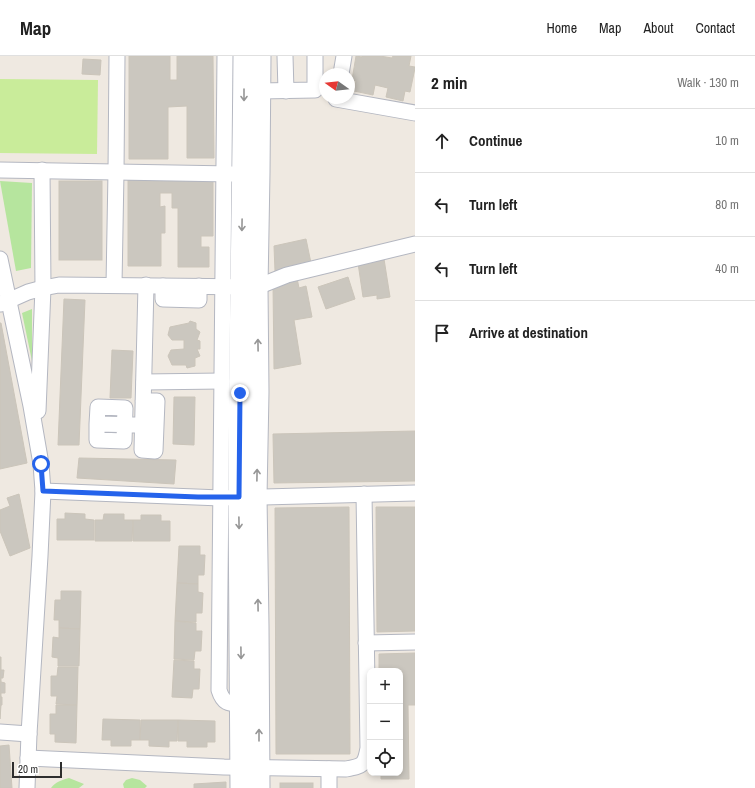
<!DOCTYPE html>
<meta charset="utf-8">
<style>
body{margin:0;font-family:"Archivo Narrow",sans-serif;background:#f2f2f2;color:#222}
.controls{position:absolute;right:12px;bottom:12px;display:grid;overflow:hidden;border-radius:8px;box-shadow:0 2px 6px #0003}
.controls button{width:36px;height:36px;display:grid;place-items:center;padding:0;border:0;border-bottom:1px solid #e0e0e0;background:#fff;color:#222;font:20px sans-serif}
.compass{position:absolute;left:319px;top:12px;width:36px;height:36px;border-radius:50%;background:#fff;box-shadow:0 2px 6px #0003;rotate:285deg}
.scale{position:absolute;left:12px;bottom:10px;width:50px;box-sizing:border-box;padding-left:4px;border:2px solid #2e2e2e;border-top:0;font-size:11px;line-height:14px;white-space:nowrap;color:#2e2e2e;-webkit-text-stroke:3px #fff;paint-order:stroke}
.stop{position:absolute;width:12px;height:12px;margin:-9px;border:3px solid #2563eb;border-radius:50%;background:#fff}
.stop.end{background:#2563eb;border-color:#fff;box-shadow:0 1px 4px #0008}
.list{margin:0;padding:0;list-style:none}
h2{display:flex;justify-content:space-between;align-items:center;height:52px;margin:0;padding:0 16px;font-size:17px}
h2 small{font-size:13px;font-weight:400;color:#767676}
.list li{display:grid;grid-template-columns:26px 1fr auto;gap:12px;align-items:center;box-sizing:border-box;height:64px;padding:0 16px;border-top:1px solid #e0e0e0}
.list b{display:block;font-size:15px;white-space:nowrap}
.list em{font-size:13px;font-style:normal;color:#767676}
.icon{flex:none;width:22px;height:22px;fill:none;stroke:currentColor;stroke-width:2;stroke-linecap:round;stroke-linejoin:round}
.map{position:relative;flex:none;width:415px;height:732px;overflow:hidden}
header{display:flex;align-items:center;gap:24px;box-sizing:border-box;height:56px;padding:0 20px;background:#fff;border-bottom:1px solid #e0e0e0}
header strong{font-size:19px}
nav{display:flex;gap:22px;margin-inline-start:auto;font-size:14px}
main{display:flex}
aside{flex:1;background:#fff}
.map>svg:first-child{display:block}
.green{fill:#b6e59e}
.pitch{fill:#c9ec9a}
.building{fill:#cbc7bf;stroke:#cbc5ba}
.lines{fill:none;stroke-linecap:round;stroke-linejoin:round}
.street-casing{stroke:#b4b7c1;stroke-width:17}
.secondary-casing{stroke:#b4b7c1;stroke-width:23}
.street{stroke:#fff;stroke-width:15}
.secondary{stroke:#fff;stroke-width:21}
.oneway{stroke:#969696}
.route{stroke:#2563eb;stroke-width:5}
</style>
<header>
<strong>Map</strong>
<nav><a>Home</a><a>Map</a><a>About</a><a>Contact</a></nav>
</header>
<main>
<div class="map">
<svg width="415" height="732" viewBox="0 0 415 732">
<rect width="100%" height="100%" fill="#efe9e1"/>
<g class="green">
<path d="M0,125L32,127L31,212L16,215Z"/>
<path d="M32,253V305L22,257Z"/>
<path d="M69,722L84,728L79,732H51C55,726 62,724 69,722Z"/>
<path d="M132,722L140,724L147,730L145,732H124L123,728L126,724Z"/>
</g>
<path class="pitch" d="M0,23L98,24L97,98L0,97Z"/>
<g class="building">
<path d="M129,0H170V24H177V0H213L214,102H187V50L168,51V103H129Z"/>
<path d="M356,0L362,1V0H380L392,2L393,0H411L409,10L415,11V12L410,36L405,35L403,45L386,41L388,32L375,29L373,39L354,35L356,25L352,24Z"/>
<path d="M83,3L101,4L100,19L82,18Z"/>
<path d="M128,124H213V180H201V191H209V211H178V152H172V137H160V151L165,150V177H161V210H128Z"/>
<rect x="59" y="125" width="43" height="79"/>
<path d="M306,183L311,207L275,215L274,190Z"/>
<path d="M384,203L390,241L377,243V239L363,241L358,207Z"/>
<path d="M348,221L355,243L326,253L318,231Z"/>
<path d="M297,222L299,232L306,230L312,261L294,264L301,308L274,313L273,228Z"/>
<path d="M64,243L85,244L79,389H58Z"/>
<path d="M190,265L196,267V273L200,276L197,284L200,285V293H197L200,300L195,302V310L187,312L186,309H172L168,300L171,294L184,293V284H172L168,279L170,271L189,267Z"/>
<path d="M0,267H1L27,407L0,413Z"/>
<path d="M112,294L133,295L131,342H110Z"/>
<path d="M174,341H195L194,389L173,388Z"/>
<path d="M415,375V425L274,427L273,378Z"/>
<path d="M79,402L176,404L174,428L77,422Z"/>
<path d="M19,438L30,492L10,500L0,475V454L10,450L7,442Z"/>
<path d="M349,451L350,698H276L275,452Z"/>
<path d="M376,451H415V575L377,576Z"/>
<path d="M65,457L85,458V463L94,464V484H57V463H65Z"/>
<path d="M104,458H124V464H133L132,485H95V464H103Z"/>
<path d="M141,459H161V465H170V485H133V464H141Z"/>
<path d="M179,490H200V499H205L204,519H198V528L177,527Z"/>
<path d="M177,527L198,528V536L203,537L202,557H196V566L175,565Z"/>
<path d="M61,535H81L80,573L59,572V564H54L55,544H61Z"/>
<path d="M175,565L196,567V575H202L201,595H195L194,604L174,603Z"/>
<path d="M59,572L80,573L79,610H58V602L52,601L53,581L59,582Z"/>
<path d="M415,597V649H408L409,723H381V717H400V615H379V598Z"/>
<path d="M0,601H1V614H4L3,622H1V626L5,627V637H1V641H2V649H1L0,663Z"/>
<path d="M174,604L194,605V613H200L199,633H193L192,642L172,641Z"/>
<path d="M58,611H78L77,649L56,648L57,640H51V620H57Z"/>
<path d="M56,649H77L76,687L55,686V678H50V658H56Z"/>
<path d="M103,663L140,664V684H131V690H111V684H102Z"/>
<path d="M141,664H178L177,685H169V691L149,690V684H140Z"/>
<path d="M178,664L215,665V686H207V691H187V685H178Z"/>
<path d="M9,689L12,732H0V690Z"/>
<path d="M226,726V732H194V728Z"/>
<rect x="280" y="727" width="33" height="5"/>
</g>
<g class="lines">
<defs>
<g id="street">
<path d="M225,0L219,634C223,647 228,648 241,648"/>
<path d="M285,0L286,35"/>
<path d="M341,18L344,0"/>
<path d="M260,35L315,34V0"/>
<path d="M336,42V43L415,57"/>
<path d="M0,114L232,118"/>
<path d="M0,203L31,350L41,408L43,435L40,500L29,678L27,732"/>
<path d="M114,229L116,116L117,0"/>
<path d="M163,230V243L199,244V230"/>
<path d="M1,248L28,236L43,232L59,229L257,231L287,219L415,188"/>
<path d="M144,326L222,325"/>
<path d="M143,345H157L155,395L142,394L146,229"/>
<path d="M38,355L43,232L42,114"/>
<path d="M97,368V384L124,385L125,352L98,351L97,368L142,369"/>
<path d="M43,435L221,442L415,437"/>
<path d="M366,587L415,586"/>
<path d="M0,676L29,678"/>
<path d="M28,702L224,711L346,713C363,710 365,709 368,692L364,438"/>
<path d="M329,713V732"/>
</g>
<g id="secondary">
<path d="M241,732C241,635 239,538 239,441C239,294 243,147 244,0"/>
<path d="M259,732L258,570L256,441L258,336L257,231L259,117L260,0"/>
</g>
</defs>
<use href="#street" class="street-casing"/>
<use href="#secondary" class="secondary-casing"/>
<use href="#street" class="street"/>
<use href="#secondary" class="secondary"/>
</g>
<defs><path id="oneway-shaft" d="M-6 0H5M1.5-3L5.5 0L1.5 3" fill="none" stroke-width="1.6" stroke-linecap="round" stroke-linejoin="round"/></defs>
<g class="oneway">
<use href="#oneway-shaft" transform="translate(244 39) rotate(90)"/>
<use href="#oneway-shaft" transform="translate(242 169) rotate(91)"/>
<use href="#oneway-shaft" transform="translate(258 289) rotate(-91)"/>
<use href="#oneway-shaft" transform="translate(257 419) rotate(-89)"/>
<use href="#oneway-shaft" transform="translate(239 467) rotate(89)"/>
<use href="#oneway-shaft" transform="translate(258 549) rotate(-91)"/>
<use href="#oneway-shaft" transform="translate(241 597) rotate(89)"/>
<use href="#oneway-shaft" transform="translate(259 679) rotate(-90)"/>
</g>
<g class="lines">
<path class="route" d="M41,408L43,435L198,441H239L240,337"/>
</g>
</svg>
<div class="controls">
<button>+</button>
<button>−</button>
<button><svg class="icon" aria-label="locate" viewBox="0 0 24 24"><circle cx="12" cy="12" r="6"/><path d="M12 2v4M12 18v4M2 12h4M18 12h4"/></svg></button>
</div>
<svg class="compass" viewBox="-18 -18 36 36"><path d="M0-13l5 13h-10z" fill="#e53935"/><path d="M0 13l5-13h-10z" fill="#767676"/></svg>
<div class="scale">20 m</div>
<div class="stop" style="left:41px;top:408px"></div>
<div class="stop end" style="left:240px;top:337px"></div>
</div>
<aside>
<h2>2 min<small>Walk · 130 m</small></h2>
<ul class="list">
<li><svg class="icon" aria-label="ahead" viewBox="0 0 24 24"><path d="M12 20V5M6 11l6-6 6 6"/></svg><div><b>Continue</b></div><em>10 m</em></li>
<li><svg class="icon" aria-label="left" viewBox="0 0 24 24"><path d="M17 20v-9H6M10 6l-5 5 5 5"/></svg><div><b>Turn left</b></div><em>80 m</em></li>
<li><svg class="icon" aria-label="left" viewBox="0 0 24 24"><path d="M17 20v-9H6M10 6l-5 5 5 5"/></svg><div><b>Turn left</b></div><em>40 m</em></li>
<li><svg class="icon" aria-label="arrive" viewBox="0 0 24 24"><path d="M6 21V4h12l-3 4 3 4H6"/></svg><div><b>Arrive at destination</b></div></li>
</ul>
</aside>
</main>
